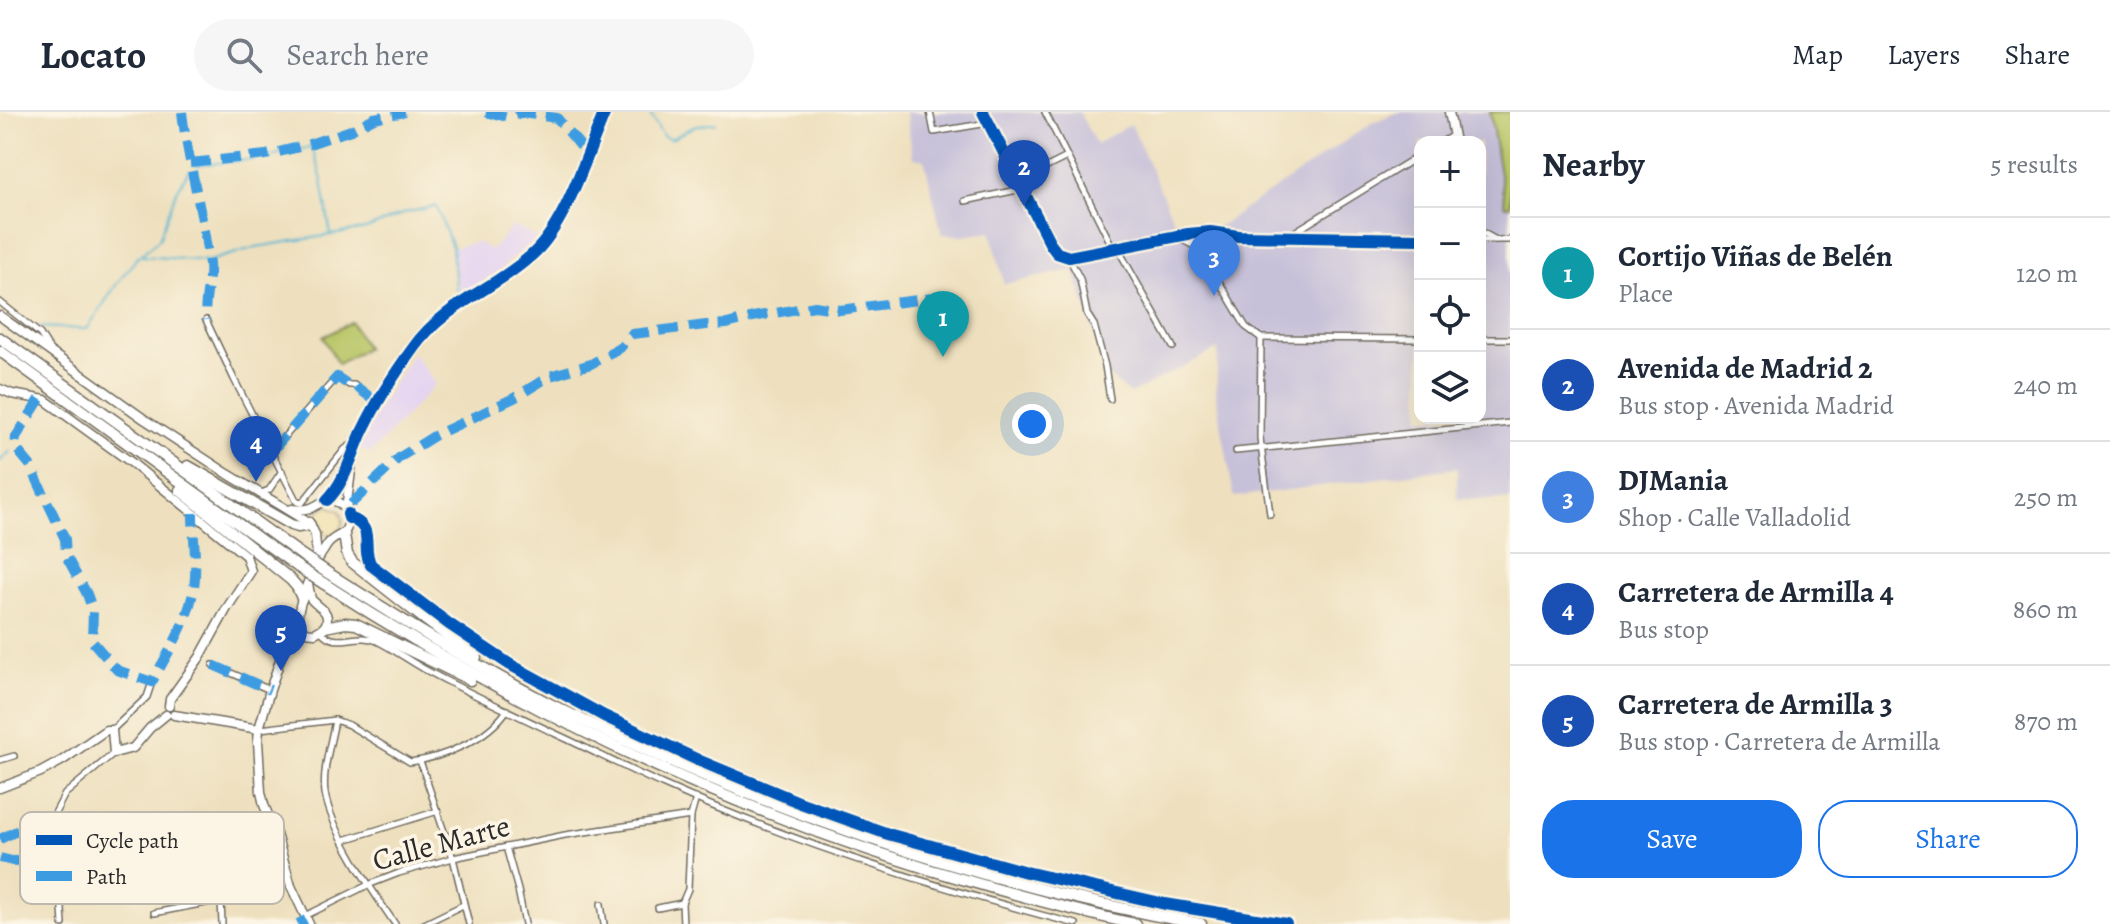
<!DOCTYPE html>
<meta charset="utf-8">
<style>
body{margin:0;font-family:Alegreya,serif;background:#f6f6f7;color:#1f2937}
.controls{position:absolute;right:24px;top:24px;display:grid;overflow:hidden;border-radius:16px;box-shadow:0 8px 32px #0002}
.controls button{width:72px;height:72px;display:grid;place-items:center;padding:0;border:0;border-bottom:2px solid #e0e1e3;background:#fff;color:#1f2937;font:40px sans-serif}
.you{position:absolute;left:1032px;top:312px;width:28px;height:28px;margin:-20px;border:6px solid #fff;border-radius:50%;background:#1a73e8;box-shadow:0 0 0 12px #1a73e833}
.badge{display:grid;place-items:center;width:52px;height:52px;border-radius:50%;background:#1a73e8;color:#fff;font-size:26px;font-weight:700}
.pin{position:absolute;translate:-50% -66px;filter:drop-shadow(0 2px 4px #0008)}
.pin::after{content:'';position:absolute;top:42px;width:28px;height:24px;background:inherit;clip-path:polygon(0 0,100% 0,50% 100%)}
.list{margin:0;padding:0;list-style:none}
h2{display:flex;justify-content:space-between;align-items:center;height:104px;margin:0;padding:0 32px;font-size:34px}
h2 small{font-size:26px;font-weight:400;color:#747a83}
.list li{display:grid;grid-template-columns:52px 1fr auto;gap:24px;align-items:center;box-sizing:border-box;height:112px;padding:0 32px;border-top:2px solid #e0e1e3}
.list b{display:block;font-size:30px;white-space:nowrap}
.list p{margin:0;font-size:26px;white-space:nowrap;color:#747a83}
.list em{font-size:26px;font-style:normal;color:#747a83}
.actions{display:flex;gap:16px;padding:24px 32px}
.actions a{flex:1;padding:18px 0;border:2px solid #1a73e8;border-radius:32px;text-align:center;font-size:28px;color:#1a73e8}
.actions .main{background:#1a73e8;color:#fff}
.icon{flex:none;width:44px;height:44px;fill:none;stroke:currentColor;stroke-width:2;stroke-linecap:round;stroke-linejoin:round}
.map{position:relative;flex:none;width:1510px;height:812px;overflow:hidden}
header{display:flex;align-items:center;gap:48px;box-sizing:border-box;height:112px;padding:0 40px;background:#fff;border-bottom:2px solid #e0e1e3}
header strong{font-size:38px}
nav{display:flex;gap:44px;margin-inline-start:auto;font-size:28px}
.search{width:560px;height:72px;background:#f6f6f7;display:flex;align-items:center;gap:20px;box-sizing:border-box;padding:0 28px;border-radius:44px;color:#747a83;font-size:30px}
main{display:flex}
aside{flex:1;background:#fff}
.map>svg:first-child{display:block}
.built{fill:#e4d3f1}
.industrial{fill:#c6c0d9;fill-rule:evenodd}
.green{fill:#b9c668;stroke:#72784a;stroke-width:2}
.sand{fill:#eeda9e;stroke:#8c8264;stroke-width:2}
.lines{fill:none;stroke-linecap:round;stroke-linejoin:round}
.stream{stroke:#52b4d1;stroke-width:2}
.street-casing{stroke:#6f6a5e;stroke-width:8}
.secondary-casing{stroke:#6f6a5e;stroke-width:11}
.highway-casing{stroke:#6f6a5e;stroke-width:13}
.street{stroke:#fff;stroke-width:5}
.secondary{stroke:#fff;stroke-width:8}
.highway{stroke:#fff;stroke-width:10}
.highway-bridge-casing{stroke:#6f6a5e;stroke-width:13;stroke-linecap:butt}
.highway-bridge{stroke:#fff;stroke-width:10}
.quiet{stroke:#3d9ce1;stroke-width:10;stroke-dasharray:20 10;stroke-linecap:butt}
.cycleway-casing{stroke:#fcf5e5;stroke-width:17}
.cycleway{stroke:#0057b8;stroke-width:12}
.labels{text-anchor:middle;stroke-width:7;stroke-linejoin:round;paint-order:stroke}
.street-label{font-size:30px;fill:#2b2b2b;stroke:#fcf5e5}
.key{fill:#fcf5e5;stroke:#bdb8ad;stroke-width:2}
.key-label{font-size:22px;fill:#2b2b2b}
</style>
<header>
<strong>Locato</strong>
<div class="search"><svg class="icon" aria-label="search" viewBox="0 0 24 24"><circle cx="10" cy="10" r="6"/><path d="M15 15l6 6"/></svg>Search here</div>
<nav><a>Map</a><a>Layers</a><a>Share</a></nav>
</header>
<main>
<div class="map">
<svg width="1510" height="812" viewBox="0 0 1510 812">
<rect width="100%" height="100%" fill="#fcf5e5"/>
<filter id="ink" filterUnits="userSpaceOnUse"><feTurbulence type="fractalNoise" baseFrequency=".0125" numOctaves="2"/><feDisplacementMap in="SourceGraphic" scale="16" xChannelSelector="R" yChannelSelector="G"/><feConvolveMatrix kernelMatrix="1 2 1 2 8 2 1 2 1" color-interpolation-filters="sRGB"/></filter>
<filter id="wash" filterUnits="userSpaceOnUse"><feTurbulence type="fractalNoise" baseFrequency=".006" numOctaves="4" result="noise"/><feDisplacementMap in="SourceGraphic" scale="32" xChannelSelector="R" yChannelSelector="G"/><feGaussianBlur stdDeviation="1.8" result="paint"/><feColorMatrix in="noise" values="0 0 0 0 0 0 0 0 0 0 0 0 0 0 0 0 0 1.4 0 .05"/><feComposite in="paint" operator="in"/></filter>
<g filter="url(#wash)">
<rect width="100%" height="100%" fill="#eee0be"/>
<g class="built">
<path d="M513,114L537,125L534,130L509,148L502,157L467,179L459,181L453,136L477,130L491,138Z"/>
<path d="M413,241L436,272L370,342L359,336L379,296Z"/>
</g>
<path class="industrial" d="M906,0H1079L1096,32L1131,12L1177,116H1217L1373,10L1398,0H1490L1505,94H1510V388L1457,387V356L1234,385L1216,284L1218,237L1130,282L1108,264L1074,158L1004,172L991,119L964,124L942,122L924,47L913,46ZM1420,30H1480V306H1420Z"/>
<g class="green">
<path d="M1490,0H1510V94H1505Z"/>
<path d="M351,210L366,236L338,252L323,225Z"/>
</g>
<path class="sand" d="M328,394L340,399C343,406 345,412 339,418C323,434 299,403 328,394Z"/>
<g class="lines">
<g class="stream">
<path d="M556,0L575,2L580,0"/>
<path d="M649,0L663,24L671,27L695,14L716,11"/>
<path d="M193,53L258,47L311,35C324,62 325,94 331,123L366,117L405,101L436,94L452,135L457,184"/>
<path d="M142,144L209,149L256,135L331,123"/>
<path d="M38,215L87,217L118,170L137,146L159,127L176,80L189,58"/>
<path d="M0,349L11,339"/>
</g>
</g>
</g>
<g filter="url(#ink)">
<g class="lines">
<defs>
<g id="street">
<path d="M930,0L934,20L988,11"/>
<path d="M1045,0L1113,136"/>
<path d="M1442,30L1453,23"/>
<path d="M1019,69L1067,45"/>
<path d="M965,89L1022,77"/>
<path d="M1480,119L1496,128"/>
<path d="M1288,124L1420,43"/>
<path d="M1480,128H1510"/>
<path d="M1196,134L1202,141L1246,215L1261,226L1260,326L1270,402"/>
<path d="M1117,135L1173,235"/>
<path d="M1069,146L1080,167L1087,202L1094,213L1105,254L1110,287"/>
<path d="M0,190L40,222L50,238"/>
<path d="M206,208L234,267L297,390L302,391L345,337L358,328"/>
<path d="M1261,226L1420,227"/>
<path d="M1480,227H1510"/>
<path d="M272,339L337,265L349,273H354L377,291"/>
<path d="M1236,339L1510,311"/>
<path d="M261,381L269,378L282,359"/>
<path d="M349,406C377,415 360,435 371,453L449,512L509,552L604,604L700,649L801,691L888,722L1026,760L1165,792L1286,812"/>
<path d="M321,519C336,538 356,519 377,529C393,537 408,548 424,557C466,580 511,600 554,621C591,638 627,657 664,673C796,732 936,776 1076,812"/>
<path d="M213,553L270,578"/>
<path d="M335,608C331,631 322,658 325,681C331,719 373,780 395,812"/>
<path d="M260,617L335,608L349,613L410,650C443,646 488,627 507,598"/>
<path d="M112,618L147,585L152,570"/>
<path d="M0,648L14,644"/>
<path d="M420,649L453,746L469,812"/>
<path d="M344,728L438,699"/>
<path d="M506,735L518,778L525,812"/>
<path d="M601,792L604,812"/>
<path d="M658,796L682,791"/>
<path d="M154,801L221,788L222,812"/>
<path d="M305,804L368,773L399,761L453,746L565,723L691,704"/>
<path d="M63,812L60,768L61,754L54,703L65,682L114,641"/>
<path d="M424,812L463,793"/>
<path d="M683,812L682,791L688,777L691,704L696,686"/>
</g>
<g id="secondary">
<path d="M983,0L1051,133L1057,141L1069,145L1188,122L1210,120L1239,124L1420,127"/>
<path d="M1449,0L1455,30"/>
<path d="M1178,124L1199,135L1203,133L1206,129L1222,123"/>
<path d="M0,204L144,307L228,362L309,411"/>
<path d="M0,277L12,282L45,288L132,351L246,444L251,459L227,496L200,545L170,587L169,594"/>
<path d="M327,388C345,371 352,341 363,318C377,289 395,261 414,235C444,192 497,176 534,141C567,110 586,43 605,0"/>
<path d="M292,397C298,398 304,398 311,396C321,392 327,384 339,391C346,395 350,404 348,412C346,423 338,423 331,429C328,431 326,435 324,438C315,450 293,501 299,513C303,520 308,521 315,521L325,515C332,498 319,497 311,487L308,472"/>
<path d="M346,398L352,351"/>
<path d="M309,410L315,422L317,446"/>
<path d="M298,505L292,512L270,578L259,617L258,629L261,680L264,693L276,722L291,774L309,812"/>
<path d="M174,603L259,617"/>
<path d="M0,676L41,660L63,648L106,618H112L114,641L133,636L150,616L166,603"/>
</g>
<g id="highway">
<path d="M0,226L303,444"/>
<path d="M0,239L298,455"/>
<path d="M188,354L291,413L298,415L310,413"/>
<path d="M180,378L291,468L297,475L302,486"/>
<path d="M344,422L347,442L352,450L427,509L476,545"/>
<path d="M328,461C400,507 472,552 548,591C753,695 975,772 1201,812"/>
<path d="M323,471C531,606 754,710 993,776C1040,789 1087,802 1135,812"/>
<path d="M325,515L345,511L356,512L470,568"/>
</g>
</defs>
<use href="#street" class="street-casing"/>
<use href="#secondary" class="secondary-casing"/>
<use href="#highway" class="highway-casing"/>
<use href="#street" class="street"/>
<use href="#secondary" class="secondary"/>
<use href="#highway" class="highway"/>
<defs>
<g id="highway-bridge">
<path d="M303,444L328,461"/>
<path d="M298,455L323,471"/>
</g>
</defs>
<use href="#highway-bridge" class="highway-bridge-casing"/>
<use href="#highway-bridge" class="highway-bridge"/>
<g class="quiet">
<path d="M182,0C188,51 203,101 209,152C211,171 203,189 206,208"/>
<path d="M486,0L508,5L521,1L557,6L583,37L587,40"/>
<path d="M190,51L266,43L307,33L351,18L374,6L405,0"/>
<path d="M40,287L16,325L15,335L30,353L65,427L66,444L87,482L93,499L92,529L117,558L152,570C170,537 193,503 195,465C196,444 193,422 193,401"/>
<path d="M272,339L337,265L349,273H354L378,291"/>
<path d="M351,392L400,345L434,324L514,286L550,264L591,252L621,235L632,222L706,213L727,212L753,205L815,194L840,198L948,184"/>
<path d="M213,553L270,578"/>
<path d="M0,727L23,716"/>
<path d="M0,746L12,749L47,748L60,768"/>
<path d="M298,812L306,808"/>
</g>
<defs>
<g id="cycleway">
<path d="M983,0L1051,133L1057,141L1069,145L1188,122L1210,120L1239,124L1420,127"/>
<path d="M327,388C345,371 352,341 363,318C377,289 395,261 414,235C444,192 497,176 534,141C567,110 586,43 605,0"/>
<path d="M348,402L349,406C377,415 360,435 371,453L449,512L509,552L604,604L700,649L801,691L888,722L1026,760L1165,792L1286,812"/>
</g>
</defs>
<use href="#cycleway" class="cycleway-casing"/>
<use href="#cycleway" class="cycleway"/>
</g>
</g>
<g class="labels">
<g class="street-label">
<text transform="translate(441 731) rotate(-15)" y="10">Calle Marte</text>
</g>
</g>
<rect x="20" y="700" width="264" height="92" rx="12" class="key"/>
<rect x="36" y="723" width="36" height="10" fill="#0057b8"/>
<rect x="36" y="759" width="36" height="10" fill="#3d9ce1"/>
<g class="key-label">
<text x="86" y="736">Cycle path</text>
<text x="86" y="772">Path</text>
</g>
</svg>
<div class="controls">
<button>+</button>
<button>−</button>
<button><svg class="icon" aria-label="locate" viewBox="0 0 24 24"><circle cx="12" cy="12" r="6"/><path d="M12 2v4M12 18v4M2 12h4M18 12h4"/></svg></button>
<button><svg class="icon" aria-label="layers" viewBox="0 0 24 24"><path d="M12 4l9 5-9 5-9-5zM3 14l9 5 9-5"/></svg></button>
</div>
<div class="you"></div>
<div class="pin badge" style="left:943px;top:245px;background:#0f9aa8">1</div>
<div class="pin badge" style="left:1024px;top:94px;background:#1a4fb4">2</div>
<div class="pin badge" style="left:1214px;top:184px;background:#3f7fe0">3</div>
<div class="pin badge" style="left:256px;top:370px;background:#1a4fb4">4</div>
<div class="pin badge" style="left:281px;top:559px;background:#1a4fb4">5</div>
</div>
<aside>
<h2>Nearby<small>5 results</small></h2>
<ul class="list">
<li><span class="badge" style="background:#0f9aa8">1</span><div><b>Cortijo Viñas de Belén</b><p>Place</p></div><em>120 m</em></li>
<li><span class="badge" style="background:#1a4fb4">2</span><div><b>Avenida de Madrid 2</b><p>Bus stop · Avenida Madrid</p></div><em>240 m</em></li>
<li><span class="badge" style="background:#3f7fe0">3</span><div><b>DJMania</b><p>Shop · Calle Valladolid</p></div><em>250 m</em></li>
<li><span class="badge" style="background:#1a4fb4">4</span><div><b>Carretera de Armilla 4</b><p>Bus stop</p></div><em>860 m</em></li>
<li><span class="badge" style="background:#1a4fb4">5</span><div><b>Carretera de Armilla 3</b><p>Bus stop · Carretera de Armilla</p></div><em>870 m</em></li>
</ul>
<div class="actions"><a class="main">Save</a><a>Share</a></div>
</aside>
</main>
